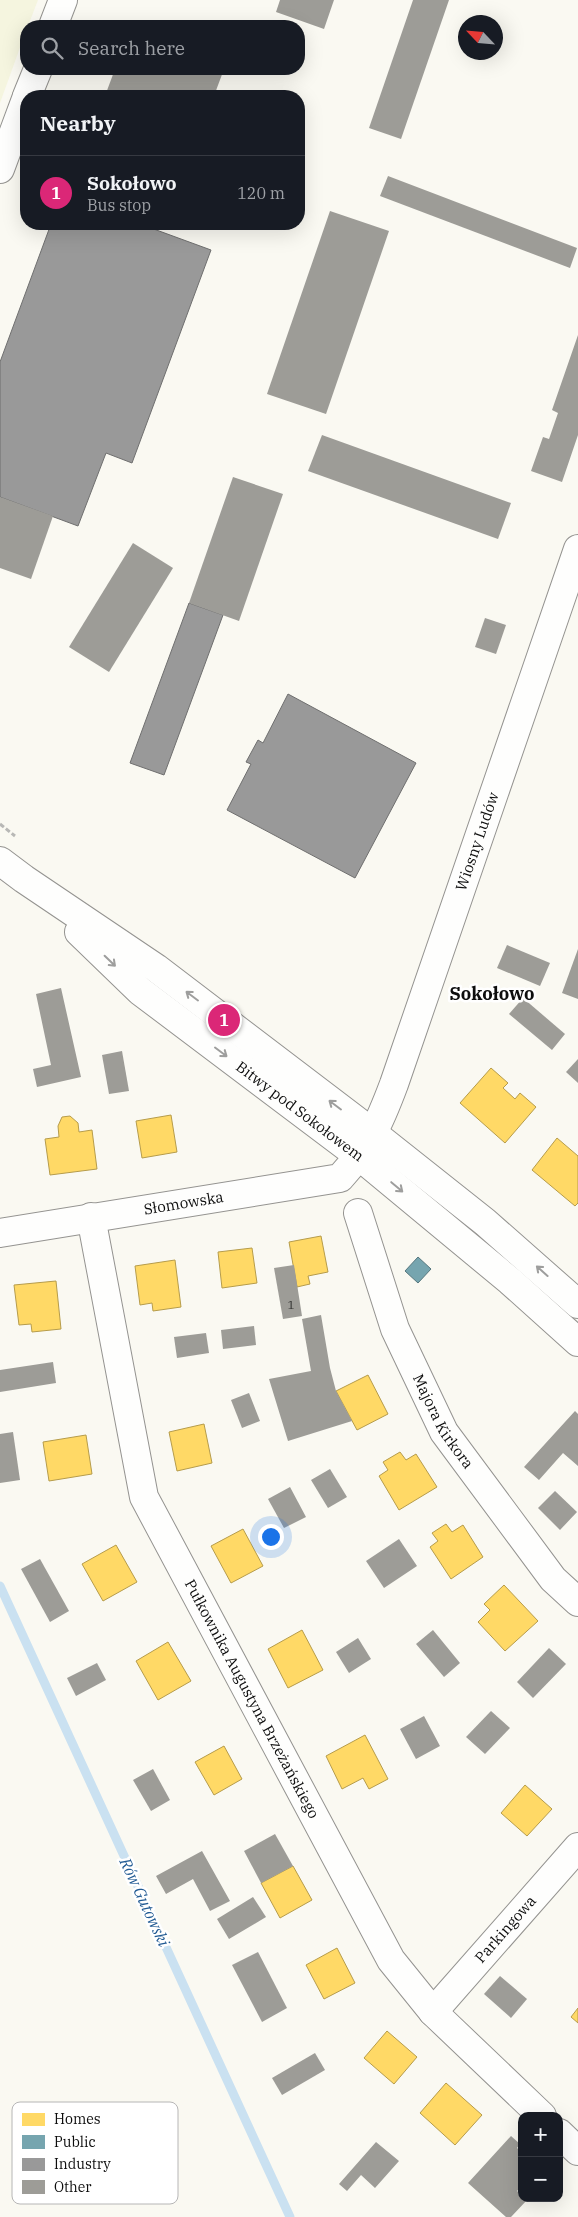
<!DOCTYPE html>
<meta charset="utf-8">
<style>
body{margin:0;font-family:"IBM Plex Serif",serif;background:#242831;color:#f1f3f6}
.controls{position:absolute;right:15px;bottom:15px;display:grid;overflow:hidden;border-radius:10px;box-shadow:0 5px 20px #0002}
.controls button{width:45px;height:45px;display:grid;place-items:center;padding:0;border:0;border-bottom:1px solid #363941;background:#171b24;color:#f1f3f6;font:25px sans-serif}
.compass{position:absolute;left:458px;top:15px;width:45px;height:45px;border-radius:50%;background:#171b24;box-shadow:0 5px 20px #0002;rotate:296deg}
.you{position:absolute;left:270px;top:1536px;width:18px;height:18px;margin:-12px;border:4px solid #fff;border-radius:50%;background:#1a73e8;box-shadow:0 0 0 8px #1a73e833}
.badge{display:grid;place-items:center;width:32px;height:32px;border-radius:50%;background:#db2777;color:#fff;font-size:16px;font-weight:700}
.pin{position:absolute;translate:-50% -50%;border:2px solid #fff;box-shadow:0 1px 5px #0006}
.list{margin:0;padding:0;list-style:none}
h2{display:flex;justify-content:space-between;align-items:center;height:65px;margin:0;padding:0 20px;font-size:21px}
h2 small{font-size:16px;font-weight:400;color:#9ea1a6}
.list li{display:grid;grid-template-columns:32px 1fr auto;gap:15px;align-items:center;box-sizing:border-box;height:75px;padding:0 20px;border-top:1px solid #363941}
.list b{display:block;font-size:19px;white-space:nowrap}
.list p{margin:0;font-size:16px;white-space:nowrap;color:#9ea1a6}
.list em{font-size:16px;font-style:normal;color:#9ea1a6}
.icon{flex:none;width:28px;height:28px;fill:none;stroke:currentColor;stroke-width:2;stroke-linecap:round;stroke-linejoin:round}
.map{position:relative;flex:none;width:578px;height:2217px;overflow:hidden}
.search{position:absolute;background:#171b24;box-shadow:0 5px 20px #0002;left:20px;top:20px;width:285px;height:55px;display:flex;align-items:center;gap:12px;box-sizing:border-box;padding:0 18px;border-radius:20px;color:#9ea1a6;font-size:19px}
.panel{position:absolute;background:#171b24;box-shadow:0 5px 20px #0002;left:20px;top:90px;width:285px;height:140px;border-radius:20px}
.map>svg:first-child{display:block}
.farmland{fill:#f5f5df}
.homes{fill:#ffd966;stroke:#b69c4b}
.public{fill:#76a5af;stroke:#56777e}
.industry{fill:#999;stroke:#6f6f6f}
.lines{fill:none;stroke-linecap:round;stroke-linejoin:round}
.stream{stroke:#cae1f1;stroke-width:9}
.building{fill:#9d9c97}
.minor-casing{stroke:#949390;stroke-width:30}
.path{stroke:#b8b8b6;stroke-width:3;stroke-dasharray:5 2.5;stroke-linecap:butt}
.minor{stroke:#fefefd;stroke-width:28}
.oneway{stroke:#9e9e9d}
.labels{text-anchor:middle;stroke-width:5;stroke-linejoin:round;paint-order:stroke}
.number-label{font-size:12px;fill:#313130}
.street-label{font-size:15px;fill:#0d0d0d;stroke:#fff}
.water-label{font-size:16px;font-style:italic;fill:#215a93;stroke:#fff}
.quarter-label{font-size:18px;font-weight:bold;fill:#0d0d0d;stroke:#fff}
.key{fill:#fff;stroke:#b6b6b6;stroke-width:1}
.key-label{font-size:14px;fill:#0d0d0d}
</style>
<div class="map">
<svg width="578" height="2217" viewBox="0 0 578 2217">
<rect width="100%" height="100%" fill="#faf9f2"/>
<path class="farmland" d="M0,0H38L28,26H26V31L0,103Z"/>
<g class="homes">
<path d="M491,1068L508,1083L503,1088L515,1099L520,1093L536,1107L505,1143L460,1103Z"/>
<path d="M171,1115L177,1152L142,1158L136,1121Z"/>
<path d="M70,1116L78,1123L79,1132L92,1130L97,1169L50,1175L45,1139L59,1137L58,1126L62,1117Z"/>
<path d="M557,1138L578,1156V1203L575,1206L532,1170Z"/>
<path d="M321,1236L328,1272L308,1276L310,1284L297,1287L289,1242Z"/>
<path d="M252,1248L257,1283L222,1288L218,1252Z"/>
<path d="M175,1260L181,1307L153,1311L152,1303L140,1305L135,1266Z"/>
<path d="M56,1281L61,1329L32,1332L31,1324L19,1325L14,1285Z"/>
<path d="M368,1375L388,1414L357,1430L336,1391Z"/>
<path d="M204,1424L212,1463L177,1471L169,1432Z"/>
<path d="M86,1435L92,1474L49,1481L43,1442Z"/>
<path d="M400,1452L406,1460L416,1454L437,1487L399,1510L379,1476L388,1470L383,1462Z"/>
<path d="M446,1524L452,1532L463,1525L483,1557L451,1579L430,1547L438,1541L432,1533Z"/>
<path d="M243,1529L263,1566L231,1583L211,1546Z"/>
<path d="M116,1545L137,1582L103,1601L82,1564Z"/>
<path d="M504,1585L538,1621L505,1651L478,1622L490,1610L484,1604Z"/>
<path d="M302,1630L323,1670L288,1688L268,1649Z"/>
<path d="M168,1642L191,1681L158,1700L136,1661Z"/>
<path d="M365,1735L388,1779L369,1789L363,1778L342,1789L326,1756Z"/>
<path d="M224,1746L242,1779L214,1795L195,1762Z"/>
<path d="M525,1785L552,1809L527,1836L501,1813Z"/>
<path d="M293,1866L312,1900L280,1918L261,1883Z"/>
<path d="M337,1948L355,1983L324,1999L306,1965Z"/>
<path d="M578,2008V2023L571,2017Z"/>
<path d="M387,2031L417,2057L394,2084L364,2058Z"/>
<path d="M446,2083L482,2115L455,2145L420,2113Z"/>
</g>
<path class="public" d="M418,1257L431,1269L418,1283L405,1271Z"/>
<g class="industry">
<path d="M51,224H140L211,250L132,463L106,453L78,526L0,497V362Z"/>
<path d="M189,603L223,615L164,775L130,763Z"/>
<path d="M288,694L416,763L355,878L227,810L251,764L246,762L258,740L263,743Z"/>
</g>
<g class="lines">
<path class="stream" d="M0,1586L290,2217"/>
</g>
<g class="building">
<path d="M280,0H334L324,29L276,12Z"/>
<path d="M413,0H449L401,139L369,128Z"/>
<path d="M115,69H224L214,96H105Z"/>
<path d="M388,176L577,248L570,268L380,196Z"/>
<path d="M330,211L389,231L326,414L267,394Z"/>
<path d="M578,335V435L562,482L531,471L543,437L549,439L558,413L552,410Z"/>
<path d="M322,435L511,503L498,539L308,471Z"/>
<path d="M233,477L283,494L239,621L189,603Z"/>
<path d="M0,497L53,516L31,579L0,568Z"/>
<path d="M133,543L173,568L109,672L69,647Z"/>
<path d="M485,618L506,625L496,654L475,647Z"/>
<path d="M507,945L550,963L540,986L497,968Z"/>
<path d="M578,949V999L562,993Z"/>
<path d="M61,988L81,1077L37,1087L33,1069L51,1065L36,994Z"/>
<path d="M523,998L565,1034L552,1050L509,1014Z"/>
<path d="M122,1051L129,1091L109,1094L102,1055Z"/>
<path d="M578,1059V1083L566,1072Z"/>
<path d="M294,1265L302,1316L283,1319L274,1268Z"/>
<path d="M321,1315L330,1368L336,1391L352,1421L288,1441L269,1379L311,1371L302,1319Z"/>
<path d="M254,1326L256,1345L223,1349L221,1330Z"/>
<path d="M206,1333L209,1353L177,1358L174,1337Z"/>
<path d="M53,1362L56,1383L0,1392V1370Z"/>
<path d="M249,1393L260,1421L242,1428L231,1400Z"/>
<path d="M575,1411L578,1414V1466L563,1453L539,1480L524,1467Z"/>
<path d="M13,1432L20,1480L0,1483V1434Z"/>
<path d="M330,1469L347,1497L328,1508L311,1480Z"/>
<path d="M290,1487L306,1517L284,1528L268,1499Z"/>
<path d="M555,1491L577,1512L560,1530L538,1508Z"/>
<path d="M399,1539L417,1566L384,1588L366,1561Z"/>
<path d="M40,1559L69,1611L50,1622L21,1569Z"/>
<path d="M433,1630L460,1663L444,1677L416,1644Z"/>
<path d="M358,1638L371,1659L349,1673L336,1652Z"/>
<path d="M549,1648L566,1664L533,1698L517,1682Z"/>
<path d="M97,1663L106,1680L76,1696L67,1678Z"/>
<path d="M491,1711L510,1728L485,1754L466,1737Z"/>
<path d="M424,1716L440,1746L416,1759L400,1729Z"/>
<path d="M153,1769L170,1800L151,1811L133,1780Z"/>
<path d="M275,1834L293,1866L261,1883L244,1851Z"/>
<path d="M202,1851L230,1901L210,1911L193,1879L166,1894L156,1876Z"/>
<path d="M253,1897L266,1917L229,1939L217,1919Z"/>
<path d="M258,1952L287,2008L262,2022L232,1965Z"/>
<path d="M500,1976L527,1999L511,2018L484,1994Z"/>
<path d="M315,2053L325,2070L282,2095L272,2078Z"/>
<path d="M511,2136L520,2144L517,2148L522,2152V2186L517,2191L522,2195V2198L527,2200L511,2217H506L468,2183Z"/>
<path d="M376,2142L399,2161L375,2188L361,2175L347,2191L339,2184Z"/>
</g>
<g class="lines">
<defs>
<g id="minor">
<path d="M53,26L63,0"/>
<path d="M27,96L38,69"/>
<path d="M0,169L26,99"/>
<path d="M0,861L24,879L156,968L374,1134L485,1222L578,1304"/>
<path id="s1" d="M79,932L140,991L359,1156L510,1281L578,1342"/>
<path id="s2" d="M358,1213L395,1329L444,1432L553,1579L578,1602"/>
<path id="s3" d="M91,1217L144,1497L391,1960L433,2012L542,2116"/>
<path id="s4" d="M0,1233L340,1178C369,1146 379,1124 394,1084L578,549"/>
<path id="s5" d="M433,2012L578,1847"/>
<path d="M559,2133L578,2151"/>
</g>
</defs>
<use href="#minor" class="minor-casing"/>
<path class="path" d="M0,824L15,836"/>
<use href="#minor" class="minor"/>
</g>
<defs><path id="oneway-shaft" d="M-6 0H5M1.5-3L5.5 0L1.5 3" fill="none" stroke-width="1.6" stroke-linecap="round" stroke-linejoin="round" transform="scale(1.25)"/></defs>
<g class="oneway">
<use href="#oneway-shaft" transform="translate(110 961) rotate(44)"/>
<use href="#oneway-shaft" transform="translate(192 996) rotate(-143)"/>
<use href="#oneway-shaft" transform="translate(221 1052) rotate(37)"/>
<use href="#oneway-shaft" transform="translate(335 1105) rotate(-143)"/>
<use href="#oneway-shaft" transform="translate(397 1187) rotate(40)"/>
<use href="#oneway-shaft" transform="translate(542 1271) rotate(-138)"/>
</g>
<g class="labels">
<g class="number-label">
<text x="291" y="1309">1</text>
</g>
<g class="street-label">
<text dy="5" stroke="none"><textPath href="#s4" startOffset="710">Wiosny Ludów</textPath></text>
<text dy="5" stroke="none"><textPath href="#s1" startOffset="285">Bitwy pod Sokołowem</textPath></text>
<text dy="5" stroke="none"><textPath href="#s4" startOffset="186">Słomowska</textPath></text>
<text dy="5" stroke="none"><textPath href="#s2" startOffset="226">Majora Kirkora</textPath></text>
<text dy="5" stroke="none"><textPath href="#s3" startOffset="514">Pułkownika Augustyna Brzeżańskiego</textPath></text>
<text dy="5" stroke="none"><textPath href="#s5" startOffset="110">Parkingowa</textPath></text>
</g>
<g class="water-label">
<text transform="translate(145 1902) rotate(65)" y="6">Rów Gutowski</text>
</g>
<g class="quarter-label">
<text x="492" y="1000">Sokołowo</text>
</g>
</g>
<rect x="12" y="2102" width="166" height="102" rx="8" class="key"/>
<rect x="22" y="2113" width="23" height="13" fill="#ffd966"/>
<rect x="22" y="2135" width="23" height="14" fill="#76a5af"/>
<rect x="22" y="2158" width="23" height="13" fill="#999"/>
<rect x="22" y="2180" width="23" height="14" fill="#9d9c97"/>
<g class="key-label">
<text x="54" y="2124">Homes</text>
<text x="54" y="2147">Public</text>
<text x="54" y="2169">Industry</text>
<text x="54" y="2192">Other</text>
</g>
</svg>
<div class="controls">
<button>+</button>
<button>−</button>
</div>
<svg class="compass" viewBox="-18 -18 36 36"><path d="M0-13l5 13h-10z" fill="#e53935"/><path d="M0 13l5-13h-10z" fill="#9ea1a6"/></svg>
<div class="you"></div>
<div class="pin badge" style="left:224px;top:1020px">1</div>
<div class="search"><svg class="icon" aria-label="search" viewBox="0 0 24 24"><circle cx="10" cy="10" r="6"/><path d="M15 15l6 6"/></svg>Search here</div>
<section class="panel">
<h2>Nearby<small></small></h2>
<ul class="list">
<li><span class="badge">1</span><div><b>Sokołowo</b><p>Bus stop</p></div><em>120 m</em></li>
</ul>
</section>
</div>
